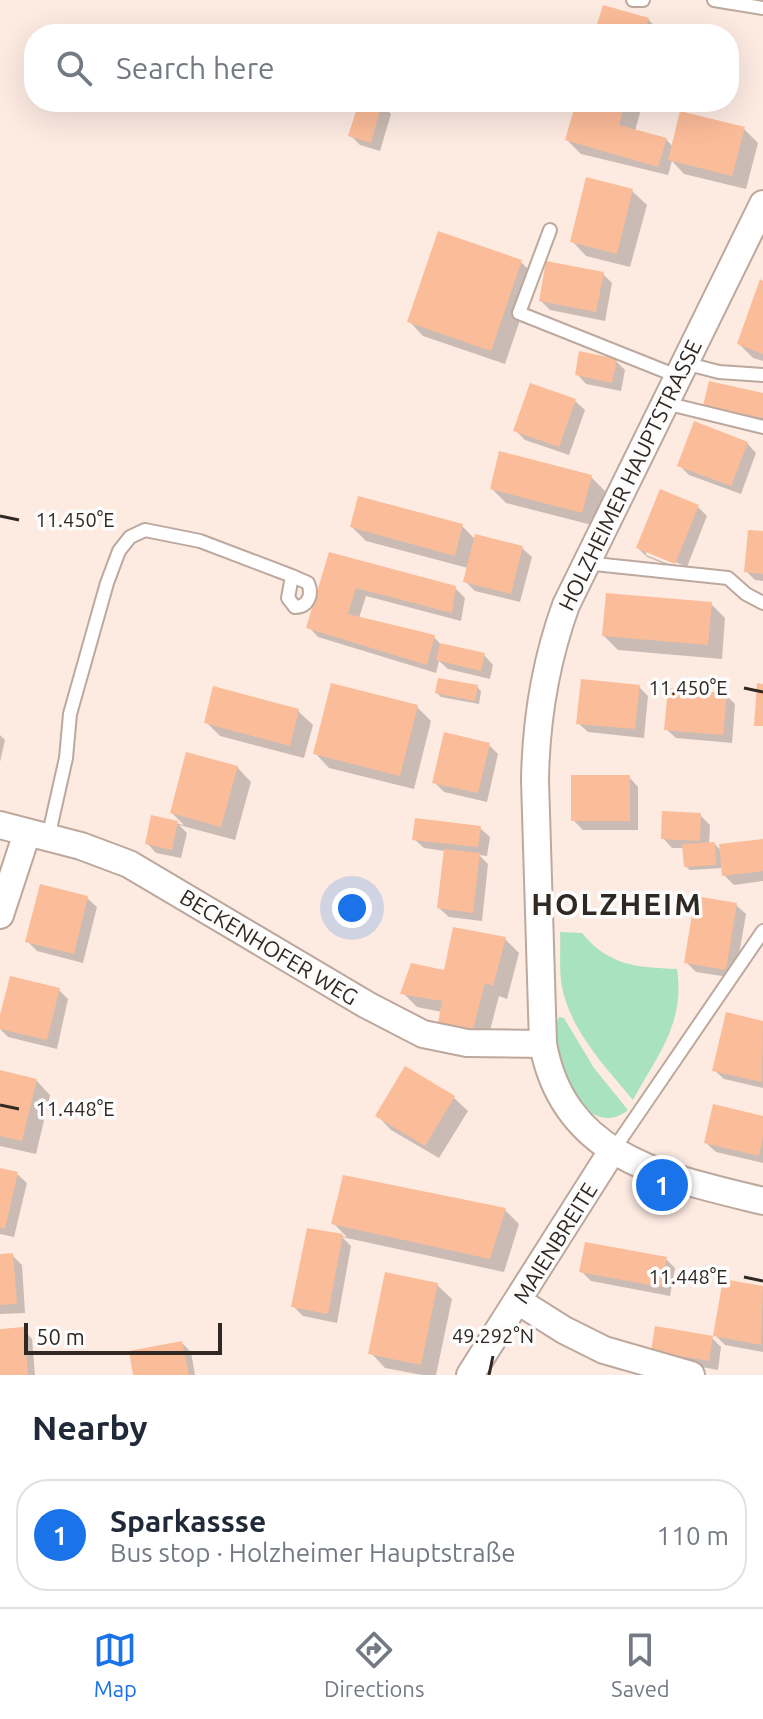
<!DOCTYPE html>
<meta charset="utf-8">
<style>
body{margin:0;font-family:Ubuntu,sans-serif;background:#f2f2f3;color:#1f2937}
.scale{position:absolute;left:24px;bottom:20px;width:198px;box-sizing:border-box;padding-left:8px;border:4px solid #302823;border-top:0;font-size:22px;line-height:28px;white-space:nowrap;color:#302823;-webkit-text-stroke:6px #fcfcfc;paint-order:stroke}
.you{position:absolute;left:352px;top:908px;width:28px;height:28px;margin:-20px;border:6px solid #fff;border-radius:50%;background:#1a73e8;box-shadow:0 0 0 12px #1a73e833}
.badge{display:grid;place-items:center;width:52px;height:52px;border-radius:50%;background:#1a73e8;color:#fff;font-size:26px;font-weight:700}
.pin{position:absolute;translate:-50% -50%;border:4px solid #fff;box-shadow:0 2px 8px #0006}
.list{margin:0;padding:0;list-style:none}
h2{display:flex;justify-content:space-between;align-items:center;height:104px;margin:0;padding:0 32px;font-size:34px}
h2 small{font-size:26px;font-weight:400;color:#747a83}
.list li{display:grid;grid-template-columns:52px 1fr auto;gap:24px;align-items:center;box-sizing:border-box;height:112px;margin:0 16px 16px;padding:0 16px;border:2px solid #e0e1e3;border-radius:32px}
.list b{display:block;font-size:30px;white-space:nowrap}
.list p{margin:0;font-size:26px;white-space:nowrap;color:#747a83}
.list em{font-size:26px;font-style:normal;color:#747a83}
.icon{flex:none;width:44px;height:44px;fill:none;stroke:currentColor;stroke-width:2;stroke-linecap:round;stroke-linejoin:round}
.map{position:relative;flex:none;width:763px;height:1375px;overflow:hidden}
.search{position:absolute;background:#fff;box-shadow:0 8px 32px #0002;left:24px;right:24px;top:24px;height:88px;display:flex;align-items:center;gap:20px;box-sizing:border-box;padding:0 28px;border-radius:32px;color:#747a83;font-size:30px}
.sheet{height:232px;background:#fff}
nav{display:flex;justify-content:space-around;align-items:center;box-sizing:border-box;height:112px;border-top:2px solid #e0e1e3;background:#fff;font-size:22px;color:#747a83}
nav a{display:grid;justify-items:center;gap:4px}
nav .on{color:#1a73e8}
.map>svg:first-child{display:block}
.green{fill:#a9e2bf}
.shadow{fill:#0003;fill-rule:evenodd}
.building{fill:#fbbc99}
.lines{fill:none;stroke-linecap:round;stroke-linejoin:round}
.service-casing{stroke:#bda89d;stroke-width:16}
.minor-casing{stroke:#bda89d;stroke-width:30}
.service{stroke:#fff;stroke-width:12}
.minor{stroke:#fff;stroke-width:26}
.ticks{fill:none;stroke:#302823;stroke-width:3}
.labels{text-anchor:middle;stroke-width:7;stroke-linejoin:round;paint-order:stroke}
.street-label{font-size:22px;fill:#302823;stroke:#fcfcfc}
.district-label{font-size:30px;font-weight:bold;letter-spacing:2px;fill:#302823;stroke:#fcfcfc}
.ticks-label{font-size:20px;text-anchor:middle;fill:#302823;stroke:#fcfcfc;stroke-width:7;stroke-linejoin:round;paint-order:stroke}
</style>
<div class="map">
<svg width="763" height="1375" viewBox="0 0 763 1375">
<rect width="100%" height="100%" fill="#fdebe2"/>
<g class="green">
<path d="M560,932L582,933C609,966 636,967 677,969C685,1024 658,1054 633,1100C608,1070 574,1034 564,995C558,975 561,952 560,932Z"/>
<path d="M559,1017L564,1018L594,1068L628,1110C584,1146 543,1051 559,1017Z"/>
</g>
<g class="shadow">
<path d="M648,19L662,34H597Z"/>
<path d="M729,61L734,66L729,82Z"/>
<path d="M361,102L381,104L391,114L380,151L360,145L351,136Z"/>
<path d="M578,102H643L635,131L666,139L673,147L744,129L758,143L746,189L684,174L672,161L668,175L581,154L567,140Z"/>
<path d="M632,191L647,205L630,267L586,256L572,241Z"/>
<path d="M521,262L535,276L505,364L423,336L409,321Z"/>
<path d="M603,274L612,283L605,321L550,310L541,301Z"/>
<path d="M763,283V361L753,358L739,344Z"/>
<path d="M616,361L625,370L621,391L586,384L577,374Z"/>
<path d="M763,395V428L719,419L705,405Z"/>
<path d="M575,401L585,410L569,455L525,440L515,430Z"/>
<path d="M747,443L756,453L741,494L689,475L679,465Z"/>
<path d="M591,477L605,491L596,526L506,503L492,489Z"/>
<path d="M698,507L707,516L685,572L647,557L638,548ZM646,550L685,566L684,570L646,555Z"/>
<path d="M462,526L476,540L522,548L532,557L520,602L475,591L465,581L468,568L366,541L352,527Z"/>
<path d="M763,533V581L755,580L746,571Z"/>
<path d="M331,555L455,588L465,598L461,621L366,596L359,618L434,637L442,646L484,655L493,665L490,679L448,669L439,661L436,673L318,637L309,627Z"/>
<path d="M711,604L725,618L722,659L618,650L604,636Z"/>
<path d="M477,687L481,691L479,704L441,697L437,693Z"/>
<path d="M639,687L648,696L644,738L588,732L578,723Z"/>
<path d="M726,695L735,704L732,743L676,738L666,729Z"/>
<path d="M417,707L431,721L414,789L329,768L315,753Z"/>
<path d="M298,711L313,725L304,758L220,736L206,722Z"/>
<path d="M0,735L5,740L0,762Z"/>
<path d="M489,745L498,754L487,802L444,792L434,782Z"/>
<path d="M237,767L251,782L235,840L179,825L187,833L181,858L156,853L147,843L152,818L184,825L172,813Z"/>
<path d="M629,777L638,787V830H583L573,820Z"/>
<path d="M700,815L710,825L709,845L715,844L721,851L763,841V881L734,885L724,875L723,868L690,870L685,866V848H672L663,838Z"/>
<path d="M480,828L490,837L487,856L479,855L488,864L482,921L449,917L439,908L445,851L424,848L414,839Z"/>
<path d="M87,898L97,907L83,963L37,951L28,942Z"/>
<path d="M736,905L746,914L735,978L696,972L686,962Z"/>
<path d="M505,939L519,953L507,999L499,996L485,1050L442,1012L417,1007L403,993Z"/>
<path d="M59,990L68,999L57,1049L8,1037L0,1029V1023Z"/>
<path d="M727,1015L763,1023V1088L724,1079L714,1070Z"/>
<path d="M0,1072L36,1080L50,1095L36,1154L0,1146Z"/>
<path d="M453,1097L468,1111L439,1158L391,1130L377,1115Z"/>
<path d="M763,1118V1163L716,1152L706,1143Z"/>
<path d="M0,1170L17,1174L27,1183L14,1237L0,1234Z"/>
<path d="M505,1210L519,1224L504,1272L342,1237L351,1246L337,1323L303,1316L294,1307L309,1230L347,1237L334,1224Z"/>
<path d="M12,1255L22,1265L25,1313L0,1314V1256Z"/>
<path d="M666,1259L675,1268L670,1296L591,1281L581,1271Z"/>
<path d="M725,1281L763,1288V1352L725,1345L715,1335Z"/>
<path d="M437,1285L452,1299L436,1375H422L385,1368L371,1353Z"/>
<path d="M23,1329L32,1339L35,1375H0V1331Z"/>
<path d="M712,1338L721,1347L718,1370L663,1360L653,1351Z"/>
<path d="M182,1343L191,1352L195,1375H135Z"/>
</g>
<g class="building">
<path d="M603,5L649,18L644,34H594Z"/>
<path d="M359,102H382L371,143L348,136Z"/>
<path d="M576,102H625L619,125L667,138L658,167L565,140Z"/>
<path d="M680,111L745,127L732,176L668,160Z"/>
<path d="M586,177L633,189L617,254L570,242Z"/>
<path d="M438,231L522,260L491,351L407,322Z"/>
<path d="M546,261L604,272L596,312L539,301Z"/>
<path d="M760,279L763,281V354L737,344Z"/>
<path d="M579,351L617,359L612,383L575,375Z"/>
<path d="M709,381L763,393V418L703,406Z"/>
<path d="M530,383L576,399L559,447L513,431Z"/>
<path d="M694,421L748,442L731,486L677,466Z"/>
<path d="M499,451L592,475L582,513L490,489Z"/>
<path d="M660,489L699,505L675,564L636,548Z"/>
<path d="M358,496L463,524L455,556L350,527Z"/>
<path d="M748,530L763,531V574L744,572Z"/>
<path d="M475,534L523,546L511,594L463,582Z"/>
<path d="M329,552L456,586L452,613L356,588L348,614L435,635L427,665L306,628Z"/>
<path d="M606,593L712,602L708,645L602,636Z"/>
<path d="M440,643L485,653L481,671L436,660Z"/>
<path d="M438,678L478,685L475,701L435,693Z"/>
<path d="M581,679L640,685L635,729L576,724Z"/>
<path d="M331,683L418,705L400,776L313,754Z"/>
<path d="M757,683L763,684V726H754Z"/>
<path d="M213,686L299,709L290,746L204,723Z"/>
<path d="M668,688L727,693L723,735L664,730Z"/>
<path d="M444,732L490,743L478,793L432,783Z"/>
<path d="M186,752L238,766L221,827L170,813Z"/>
<rect x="571" y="775" width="59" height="46"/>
<path d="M662,811L701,813L700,841L661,839Z"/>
<path d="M151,815L178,821L172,850L145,844Z"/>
<path d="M415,818L481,826L478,847L412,840Z"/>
<path d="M763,839V871L722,876L719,844Z"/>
<path d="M715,842L716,865L684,867L682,844Z"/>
<path d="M444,849L480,853L473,913L437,908Z"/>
<path d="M40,884L88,896L74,954L25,942Z"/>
<path d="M695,896L737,903L726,970L684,963Z"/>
<path d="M453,927L506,937L493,986L485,983L471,1037L437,1029L442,1001L400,994L411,963L444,970Z"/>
<path d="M10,976L60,988L47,1040L0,1029V1015Z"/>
<path d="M726,1012L763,1021L762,1082L712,1071Z"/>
<path d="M405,1066L455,1096L425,1146L375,1116Z"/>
<path d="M0,1070L37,1079L22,1141L0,1136Z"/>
<path d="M713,1104L763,1116V1137L759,1156L704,1143Z"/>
<path d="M0,1168L18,1172L5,1229L0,1227Z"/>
<path d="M343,1175L506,1208L490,1259L331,1224Z"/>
<path d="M307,1228L343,1234L328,1314L291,1307Z"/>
<path d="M585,1242L667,1257L661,1287L579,1272Z"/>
<path d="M13,1253L17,1304L0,1305V1254Z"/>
<path d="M385,1272L438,1283L421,1365L368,1354Z"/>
<path d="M723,1279L763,1286L761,1345L713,1336Z"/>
<path d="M655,1326L713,1336L709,1361L651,1351Z"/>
<path d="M24,1327L28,1375H0V1329Z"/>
<path d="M182,1341L189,1375H133L129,1351Z"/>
</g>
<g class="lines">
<defs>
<g id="service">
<path d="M633,0H643"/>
<path d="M714,0L763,8"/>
<path d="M550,230L519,313L677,376"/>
<path d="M684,363L719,372L763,375"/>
<path d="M665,403L763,427"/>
<path d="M585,563L728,578L746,594L763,603"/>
<path d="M48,838L66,758L70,714L107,583L119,551L130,537L145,530L200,541L292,576L308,583C313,595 308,607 295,607L288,598L292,576"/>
<path d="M614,1149L763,931"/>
</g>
<g id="minor">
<path d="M763,204L566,605C545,663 536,719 535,780L543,1044C564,1159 666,1177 763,1201"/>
<path d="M0,825L81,846L129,864L367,1005L423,1034L467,1043L543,1044"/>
<path d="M0,915L27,833"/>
<path d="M518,1301L564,1330L604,1350L691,1375"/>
<path d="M470,1375L612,1151"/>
</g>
</defs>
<use href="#service" class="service-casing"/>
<use href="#minor" class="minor-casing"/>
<use href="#service" class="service"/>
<use href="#minor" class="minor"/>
</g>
<path class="ticks" d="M0,516L19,520M744,688L763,692M0,1105L19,1109M744,1277L763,1281M489,1375L493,1356"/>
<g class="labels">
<g class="street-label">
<text transform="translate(630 475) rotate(-64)" y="8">HOLZHEIMER HAUPTSTRASSE</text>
<text transform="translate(269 947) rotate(31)" y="8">BECKENHOFER WEG</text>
<text transform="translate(555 1243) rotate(-58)" y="8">MAIENBREITE</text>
</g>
<g class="district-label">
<text x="617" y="915">HOLZHEIM</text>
</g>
</g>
<g class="ticks-label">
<text x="75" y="527">11.450°E</text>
<text x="688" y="695">11.450°E</text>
<text x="75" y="1116">11.448°E</text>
<text x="688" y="1284">11.448°E</text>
<text x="493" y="1343">49.292°N</text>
</g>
</svg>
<div class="scale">50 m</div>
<div class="you"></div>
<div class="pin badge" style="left:662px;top:1185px">1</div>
<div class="search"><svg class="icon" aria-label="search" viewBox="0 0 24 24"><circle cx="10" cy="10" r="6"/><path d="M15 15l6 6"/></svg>Search here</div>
</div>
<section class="sheet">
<h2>Nearby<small></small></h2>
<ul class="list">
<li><span class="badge">1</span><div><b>Sparkassse</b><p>Bus stop · Holzheimer Hauptstraße</p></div><em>110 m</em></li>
</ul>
</section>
<nav>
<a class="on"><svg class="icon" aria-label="map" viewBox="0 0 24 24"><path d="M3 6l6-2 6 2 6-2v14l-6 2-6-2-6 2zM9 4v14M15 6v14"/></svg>Map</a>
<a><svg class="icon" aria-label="directions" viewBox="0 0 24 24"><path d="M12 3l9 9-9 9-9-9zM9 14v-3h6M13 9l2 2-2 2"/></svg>Directions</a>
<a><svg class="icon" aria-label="saved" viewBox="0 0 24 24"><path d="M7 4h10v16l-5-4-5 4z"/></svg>Saved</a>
</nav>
